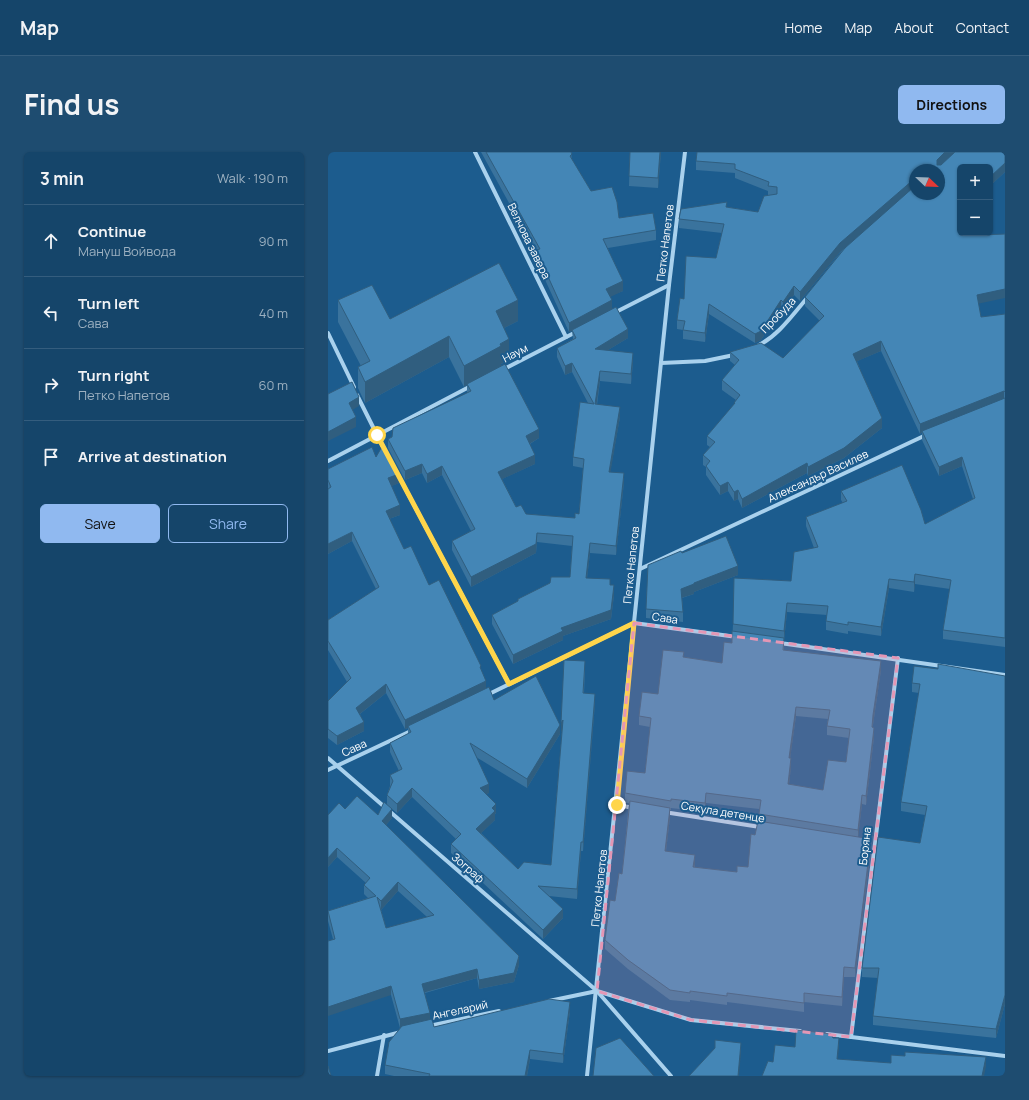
<!DOCTYPE html>
<meta charset="utf-8">
<style>
body{margin:0;font-family:Manrope,sans-serif;background:#1e4c70;color:#f1f3f6}
.controls{position:absolute;right:12px;top:12px;display:grid;overflow:hidden;border-radius:6px;box-shadow:0 1px 3px #0004}
.controls button{width:36px;height:36px;display:grid;place-items:center;padding:0;border:0;border-bottom:1px solid #345d7e;background:#15456a;color:#f1f3f6;font:20px sans-serif}
.compass{position:absolute;left:581px;top:12px;width:36px;height:36px;border-radius:50%;background:#15456a;box-shadow:0 1px 3px #0004;rotate:113deg}
.stop{position:absolute;width:12px;height:12px;margin:-9px;border:3px solid #ffd54a;border-radius:50%;background:#fff}
.stop.end{background:#ffd54a;border-color:#fff;box-shadow:0 1px 4px #0008}
.list{margin:0;padding:0;list-style:none}
h2{display:flex;justify-content:space-between;align-items:center;height:52px;margin:0;padding:0 16px;font-size:17px}
h2 small{font-size:13px;font-weight:400;color:#9db1c1}
.list li{display:grid;grid-template-columns:26px 1fr auto;gap:12px;align-items:center;box-sizing:border-box;height:72px;padding:0 16px;border-top:1px solid #345d7e}
.list b{display:block;font-size:15px;white-space:nowrap}
.list p{margin:0;font-size:13px;white-space:nowrap;color:#9db1c1}
.list em{font-size:13px;font-style:normal;color:#9db1c1}
.actions{display:flex;gap:8px;padding:12px 16px}
.actions a{flex:1;padding:9px 0;border:1px solid #90b9f0;border-radius:6px;text-align:center;font-size:14px;color:#90b9f0}
.actions .main{background:#90b9f0;color:#111}
.icon{flex:none;width:22px;height:22px;fill:none;stroke:currentColor;stroke-width:2;stroke-linecap:round;stroke-linejoin:round}
.map{position:relative;flex:none;width:677px;height:924px;overflow:hidden;border-radius:6px}
header{display:flex;align-items:center;gap:24px;box-sizing:border-box;height:56px;padding:0 20px;background:#15456a;border-bottom:1px solid #345d7e}
header strong{font-size:19px}
nav{display:flex;gap:22px;margin-inline-start:auto;font-size:14px}
.intro{display:flex;align-items:center;justify-content:space-between;box-sizing:border-box;height:96px;padding:0 24px}
h1{margin:0;font-size:28px}
.button{padding:10px 18px;border-radius:6px;background:#90b9f0;color:#111;font-size:14px;font-weight:700}
main{display:flex;gap:24px;padding:0 24px}
aside{flex:1;background:#15456a;border-radius:6px;box-shadow:0 1px 3px #0004}
.map>svg:first-child{display:block}
.lines{fill:none;stroke-linecap:round;stroke-linejoin:round}
.street{stroke:#a9d1ed;stroke-width:4}
.wall{fill:#3a739d;fill-rule:evenodd}
.shaded-wall{fill:#305e7f}
.building{fill:#4486b6;stroke:#305e7f;fill-rule:evenodd}
.route{stroke:#ffd54a;stroke-width:5}
.marked{fill:#e497b5;fill-opacity:0.2;stroke:#e497b5;stroke-width:3;stroke-dasharray:8 5;stroke-linejoin:round}
.labels{text-anchor:middle;stroke-width:4;stroke-linejoin:round;paint-order:stroke}
.street-label{font-size:11px;fill:#fff;stroke:#1c5c8e}
</style>
<header>
<strong>Map</strong>
<nav><a>Home</a><a>Map</a><a>About</a><a>Contact</a></nav>
</header>
<div class="intro"><h1>Find us</h1><a class="button">Directions</a></div>
<main>
<aside>
<h2>3 min<small>Walk · 190 m</small></h2>
<ul class="list">
<li><svg class="icon" aria-label="ahead" viewBox="0 0 24 24"><path d="M12 20V5M6 11l6-6 6 6"/></svg><div><b>Continue</b><p>Mануш Войвода</p></div><em>90 m</em></li>
<li><svg class="icon" aria-label="left" viewBox="0 0 24 24"><path d="M17 20v-9H6M10 6l-5 5 5 5"/></svg><div><b>Turn left</b><p>Сава</p></div><em>40 m</em></li>
<li><svg class="icon" aria-label="right" viewBox="0 0 24 24"><path d="M7 20v-9h11M14 6l5 5-5 5"/></svg><div><b>Turn right</b><p>Петко Напетов</p></div><em>60 m</em></li>
<li><svg class="icon" aria-label="arrive" viewBox="0 0 24 24"><path d="M6 21V4h12l-3 4 3 4H6"/></svg><div><b>Arrive at destination</b></div></li>
</ul>
<div class="actions"><a class="main">Save</a><a>Share</a></div>
</aside>
<div class="map">
<svg width="677" height="924" viewBox="0 0 677 924">
<rect width="100%" height="100%" fill="#1c5c8e"/>
<g class="lines">
<g class="street">
<path d="M147,0L238,185"/>
<path d="M286,161L341,133"/>
<path d="M0,181L26,235"/>
<path d="M431,193C451,183 465,162 480,145"/>
<path d="M333,211L377,209L406,203"/>
<path d="M174,218L248,180"/>
<path d="M29,243L57,299"/>
<path d="M0,309L143,234"/>
<path d="M68,319L181,532"/>
<path d="M312,417L598,283"/>
<path d="M452,491L677,523"/>
<path d="M159,543L306,471L409,485"/>
<path d="M0,606L269,839L343,924"/>
<path d="M0,618L85,578"/>
<path d="M289,653L306,656"/>
<path d="M336,660L432,675"/>
<path d="M221,849L269,839L363,868L472,879"/>
<path d="M101,874L171,859"/>
<path d="M499,882L677,904"/>
<path d="M523,885L570,506"/>
<path d="M0,899L73,880"/>
<path d="M49,924L56,883"/>
<path d="M259,924L341,133L357,0"/>
</g>
</g>
<g class="wall">
<path d="M153,0H243L244,8L263,39L291,66L328,78V88L280,96L295,139L282,144L284,157L300,186L280,198L305,210L303,232L272,229L269,253L292,265L282,320L296,330L288,403L262,401L259,426L282,433L286,443L283,467L235,484V488L185,512L164,472V463L190,449V447L242,425L244,394L209,390L208,401L143,435L124,398V389L143,379L114,323L99,331L94,321L77,328L60,296V287L139,241V233L136,235L121,205L37,251L30,236V215L33,214L10,170V148L62,167L190,169L176,176L181,208L173,212V214L211,286L202,292L207,312L174,327L188,355L198,362L247,366L251,362L255,316L245,314V305L260,251L244,220L237,223L229,205V196L245,187L244,179L241,180L208,108V100Z"/>
<path d="M302,0H333L330,36L301,34Z"/>
<path d="M677,0V20L662,34V15H632L650,152L653,165L677,162V495L615,487V478L622,437L587,432L586,440L561,436L553,484L520,479V482L498,478V469L499,463L459,460L456,489V488V498L553,518L545,573L544,575L546,585L538,653L534,652L530,685L543,696L527,825H516L514,854L476,850V860L399,850V853L362,848V850L342,848L300,817L277,797V788L294,722L301,651H297V641L317,621L322,575L311,573V564L330,542L356,505L394,511L404,491L405,472L463,429L486,396L478,374V365L515,351L513,348V339L597,372L645,347L634,314L611,324L594,288V280L592,282L553,199L529,209L554,276L516,306L480,324L479,321L414,356L410,347L406,349L400,339L392,343L378,323V315L375,313V303L382,295L379,293V284L406,253V251L408,248L394,238V228L407,213L402,209V200L455,206L492,169L477,154V145L516,96L512,100L472,149L466,143L455,159L453,158L433,188L427,191L381,162L377,190L355,187V178L349,177V168L356,147L388,106L394,81L351,76V67L399,55L430,60L440,43V39L407,26V21L368,18V9ZM587,18L611,42H587ZM468,564L500,567L499,574V583L521,586L518,610L495,638L461,632L463,615L462,606ZM378,651L431,657V669L420,715L409,720L367,715V712L338,699L342,665V658H343V656L377,660Z"/>
<path d="M48,305L71,331L63,334L72,363L61,367L76,397L101,433L153,519L158,537L166,548L232,582L199,636L148,605L161,641L158,642L168,661L167,662V668L153,681L190,717L223,713L234,579L233,580L257,518L256,541L267,551L258,663L255,699H253L249,747L221,744L235,766L215,787L123,701V692L128,687L84,645L69,661L64,657V666L58,673L191,813L186,830L151,837L149,826L97,841L102,868L106,875L242,859L235,911L202,907L199,924H66L57,922V913L72,876L63,843L5,787L0,769V759L40,746L36,742V733L38,731L9,705L0,715L17,657L50,663L59,652V643L62,634V623L71,619L62,600V591L80,582V576L77,577L58,541L32,562L36,579L9,593L0,586V549L19,530L0,498V468L48,437L24,389L0,402V317ZM70,739L99,765L58,776L53,758Z"/>
<path d="M354,401L410,423L366,440V442L354,446L355,460V470L318,466V457Z"/>
<path d="M610,517L677,524V852L668,886L545,873V864L550,826L534,825V816L592,691L597,663L573,659V650L591,541L584,540V531Z"/>
</g>
<g class="shaded-wall">
<path d="M332,0H333L330,36V26Z"/>
<path d="M617,0H627L609,17V8Z"/>
<path d="M677,11V20L662,34V25Z"/>
<path d="M585,28V37L512,100L472,149V140L512,91Z"/>
<path d="M295,129V139L278,147V137Z"/>
<path d="M466,134V143L455,159V150Z"/>
<path d="M677,137V146L649,152V143Z"/>
<path d="M190,148V169L168,180V159Z"/>
<path d="M284,148V158L244,178V179L241,180V171Z"/>
<path d="M453,148V158L433,188L427,191V182Z"/>
<path d="M381,152V162L377,190V181Z"/>
<path d="M300,177V186L267,206V197Z"/>
<path d="M121,184V205L37,251V230Z"/>
<path d="M181,187V208L173,212V216L139,232V233L136,235V214Z"/>
<path d="M553,189V199L525,211V202Z"/>
<path d="M305,201V210L303,232V222Z"/>
<path d="M244,211V220L237,223V214Z"/>
<path d="M272,219V229L267,262V252Z"/>
<path d="M676,239V249L594,279V280L592,282V272Z"/>
<path d="M31,245V254L21,260V251Z"/>
<path d="M292,255V265L281,329V320Z"/>
<path d="M28,265V275L0,289V280Z"/>
<path d="M554,266V276L516,306L480,324V315Z"/>
<path d="M211,277V286L198,294V284Z"/>
<path d="M207,303V312L170,329V320Z"/>
<path d="M634,305V314L611,324V315Z"/>
<path d="M479,311V321L414,356V347Z"/>
<path d="M94,312V321L77,328V319Z"/>
<path d="M114,314V323L99,331V322Z"/>
<path d="M296,321V330L288,403V394Z"/>
<path d="M71,322V331L60,336V326Z"/>
<path d="M400,330V339L392,343V334Z"/>
<path d="M410,338V347L406,349V340Z"/>
<path d="M72,353V363L58,368V359Z"/>
<path d="M24,380V389L0,402V392Z"/>
<path d="M209,381V390L208,401L143,435V425Z"/>
<path d="M262,391V401L258,435V426Z"/>
<path d="M410,414V423L366,440V442L353,446V437L366,431Z"/>
<path d="M587,422V432L586,440V430Z"/>
<path d="M561,427V436L553,484V475Z"/>
<path d="M286,433V443L283,467L235,484V488L185,512V503L233,476Z"/>
<path d="M459,451V460L456,489V479Z"/>
<path d="M553,509V518L545,573L544,584L545,563Z"/>
<path d="M158,529V538L80,574V576L77,577V568Z"/>
<path d="M58,532V541L28,565V556Z"/>
<path d="M267,542V551L258,663L255,699V690Z"/>
<path d="M468,555V564L461,615V606Z"/>
<path d="M235,568V577L233,580V571Z"/>
<path d="M36,570V579L9,593V584Z"/>
<path d="M232,573V582L199,636V627Z"/>
<path d="M546,576V585L538,653V644Z"/>
<path d="M463,606V615L460,642V632Z"/>
<path d="M161,632V641L152,645V636Z"/>
<path d="M84,636V645L69,661V652Z"/>
<path d="M378,641V651L377,660V651Z"/>
<path d="M534,643V652L530,687V678Z"/>
<path d="M168,652V661L167,662V668L148,686V677Z"/>
<path d="M342,656V665L337,708V699Z"/>
<path d="M64,657V666L54,678V669Z"/>
<path d="M543,687V696L527,825V816Z"/>
<path d="M253,690V699L249,747V737Z"/>
<path d="M9,696V705L0,715V706Z"/>
<path d="M367,703V712L365,724V715Z"/>
<path d="M70,730V739L53,758V749Z"/>
<path d="M235,757V766L215,787V778Z"/>
<path d="M191,804V813L186,830L151,837V828Z"/>
<path d="M516,815V825L514,854V845Z"/>
<path d="M149,817V826L94,841V832Z"/>
<path d="M63,834V843L0,864V855Z"/>
<path d="M677,843V852L668,886V877Z"/>
<path d="M242,850V859L235,911V902Z"/>
<path d="M102,861V870L72,876V867Z"/>
<path d="M511,886V896L509,917V907Z"/>
<path d="M413,891V900L411,924H410Z"/>
<path d="M202,898V907L199,924H197Z"/>
<path d="M658,905V915L656,924H654Z"/>
</g>
<g class="building">
<path d="M158,0H243L244,2L242,4L263,39L284,35L289,50L291,66L325,61L328,78L275,87L295,129L278,137L284,148L241,171L208,98L212,97Z"/>
<path d="M302,0H332L330,26L301,24Z"/>
<path d="M369,0H617L609,8V13H613L627,0H677V11L662,25V15H632V81H652L653,83L677,82V137L649,143L653,165L677,162V240L676,239L592,272L553,189L525,202L554,266L516,296L480,315L479,311L414,347L410,338L406,340L400,330L392,334L378,314L382,309L375,303L387,290L379,284L407,251H406L412,243L394,228L411,208L402,200L433,191L455,206L496,164L477,145L517,96L587,34V42H611V18H587V28H585L512,91L472,140L466,134L455,150L453,148L433,179L427,182L381,152L377,181L355,178L357,169L349,168L352,146L356,147L358,104L388,106L396,72L351,67L353,57L399,50L398,55L430,60L436,44L449,42V35L440,34L441,30L407,17V12L368,9Z"/>
<path d="M171,111L190,148L168,159L181,187L172,192L173,194L136,214L121,184L37,230L30,215L42,209L10,148L44,133L62,167Z"/>
<path d="M288,155L300,177L267,197L305,201L303,222L272,219L267,252L292,255L281,320L296,321L288,394L262,391L258,426L282,427V433H286L283,458L233,476L235,479L185,503L164,463L190,449V447L222,431L223,425H242L245,384L209,381L208,392L143,425L124,389L147,377L114,314L99,322L94,312L77,319L60,287L64,285L65,276L143,239L139,232L177,212L211,277L198,284L207,303L170,320L188,355L193,353L198,362L247,366V361L251,362L256,307L245,305L252,250L266,252L244,211L237,214L229,196L248,186L244,178Z"/>
<path d="M24,230L31,245L21,251L28,265L0,280V242Z"/>
<path d="M677,246V486L615,478L623,428L587,422L586,430L561,427L553,475L520,470V473L498,469L500,454L459,451L456,479L405,472L406,426L463,429L466,400L490,395L478,365L519,349L513,339L574,313L593,358L597,372L647,346L634,305L611,315L594,279Z"/>
<path d="M55,293L71,322L60,326L72,353L58,359L76,397L83,394L101,433L111,428L153,514L152,515L158,529L77,568L58,532L28,556L36,570L9,584L0,577V549L23,526L0,489V468L51,435L24,380L0,392V337L3,335L0,328V317L44,295L48,305Z"/>
<path d="M398,384L410,414L366,431V432L353,437L355,460L318,457L320,413L353,399L354,401Z"/>
<path d="M404,479L456,486L455,498L553,509L545,563L544,575L546,576L538,644L534,643L530,678L431,662L433,648L378,641L377,651L343,647V649L297,641L299,619L317,621L323,566L311,564L314,540L330,542L335,498L356,500L355,505L394,511L396,490L404,491ZM468,555L502,558L499,574L522,577L518,610L500,608L495,638L460,632L463,606H461Z"/>
<path d="M236,508L257,509L255,541L267,542L258,654L255,690H253L249,737L210,734L235,757L215,778L123,692L133,682L84,636L69,652L59,643L65,629L62,623L74,617L62,591L83,580L80,574L161,535L166,548L208,524L232,573L199,627L142,591L161,632L152,636L168,652L164,656L167,659L148,677L190,717L196,710L223,713L235,568L233,571Z"/>
<path d="M610,512L677,524V843L668,877L545,864L551,816H534L550,685L592,691L599,654L573,650L592,532L584,531L586,514L610,517Z"/>
<path d="M29,644L50,663L56,650L64,657L54,669L191,804L186,821L151,828L149,817L94,832L102,861L72,867L63,834L0,855V789L7,787L0,759L48,744L36,733L42,726L9,696L0,706V663L11,651L17,657ZM70,730L106,763L58,776L49,745L53,749Z"/>
<path d="M302,649L342,656L337,699L367,703L365,715L409,720V714L420,715L423,682L427,683L430,669L543,687L527,816L516,815L514,845L476,841V851L399,841V844L362,839V841L342,838L300,808L277,788L282,748L287,749L291,721L294,722Z"/>
<path d="M221,847L242,850L235,902L202,898L197,924H101L102,922L57,913L61,890L74,874L104,867L106,875Z"/>
<path d="M468,878L503,882L505,886H511L509,907L563,911V903L577,904V900L658,905L654,924H434L440,909L445,910L447,893L467,895Z"/>
<path d="M292,886L326,924H265L268,896Z"/>
<path d="M387,888L413,891L410,924H361L387,896Z"/>
<path d="M0,914L3,924H0Z"/>
</g>
<g class="lines">
<path class="route" d="M49,283L181,532L306,471L289,653"/>
</g>
<path class="marked" d="M306,471L570,506L523,885L363,868L269,839Z"/>
<g class="labels">
<g class="street-label">
<text transform="translate(201 89) rotate(64)" y="4">Велчова завера</text>
<text transform="translate(337 91) rotate(-83)" y="4">Петко Напетов</text>
<text transform="translate(450 163) rotate(-46)" y="4">Прoбудa</text>
<text transform="translate(187 201) rotate(-27)" y="4">Наум</text>
<text transform="translate(490 324) rotate(-25)" y="4">Александър Василев</text>
<text transform="translate(303 413) rotate(-84)" y="4">Петко Напетов</text>
<text transform="translate(337 466) rotate(8)" y="4">Сава</text>
<text transform="translate(26 596) rotate(-25)" y="4">Сава</text>
<text transform="translate(395 660) rotate(9)" y="4">Секула детенце</text>
<text transform="translate(537 694) rotate(-83)" y="4">Боряна</text>
<text transform="translate(140 716) rotate(41)" y="4">Зограф</text>
<text transform="translate(271 736) rotate(-84)" y="4">Петко Напетов</text>
<text transform="translate(132 858) rotate(-12)" y="4">Ангеларий</text>
</g>
</g>
</svg>
<div class="controls">
<button>+</button>
<button>−</button>
</div>
<svg class="compass" viewBox="-18 -18 36 36"><path d="M0-13l5 13h-10z" fill="#e53935"/><path d="M0 13l5-13h-10z" fill="#9db1c1"/></svg>
<div class="stop" style="left:49px;top:283px"></div>
<div class="stop end" style="left:289px;top:653px"></div>
</div>
</main>
